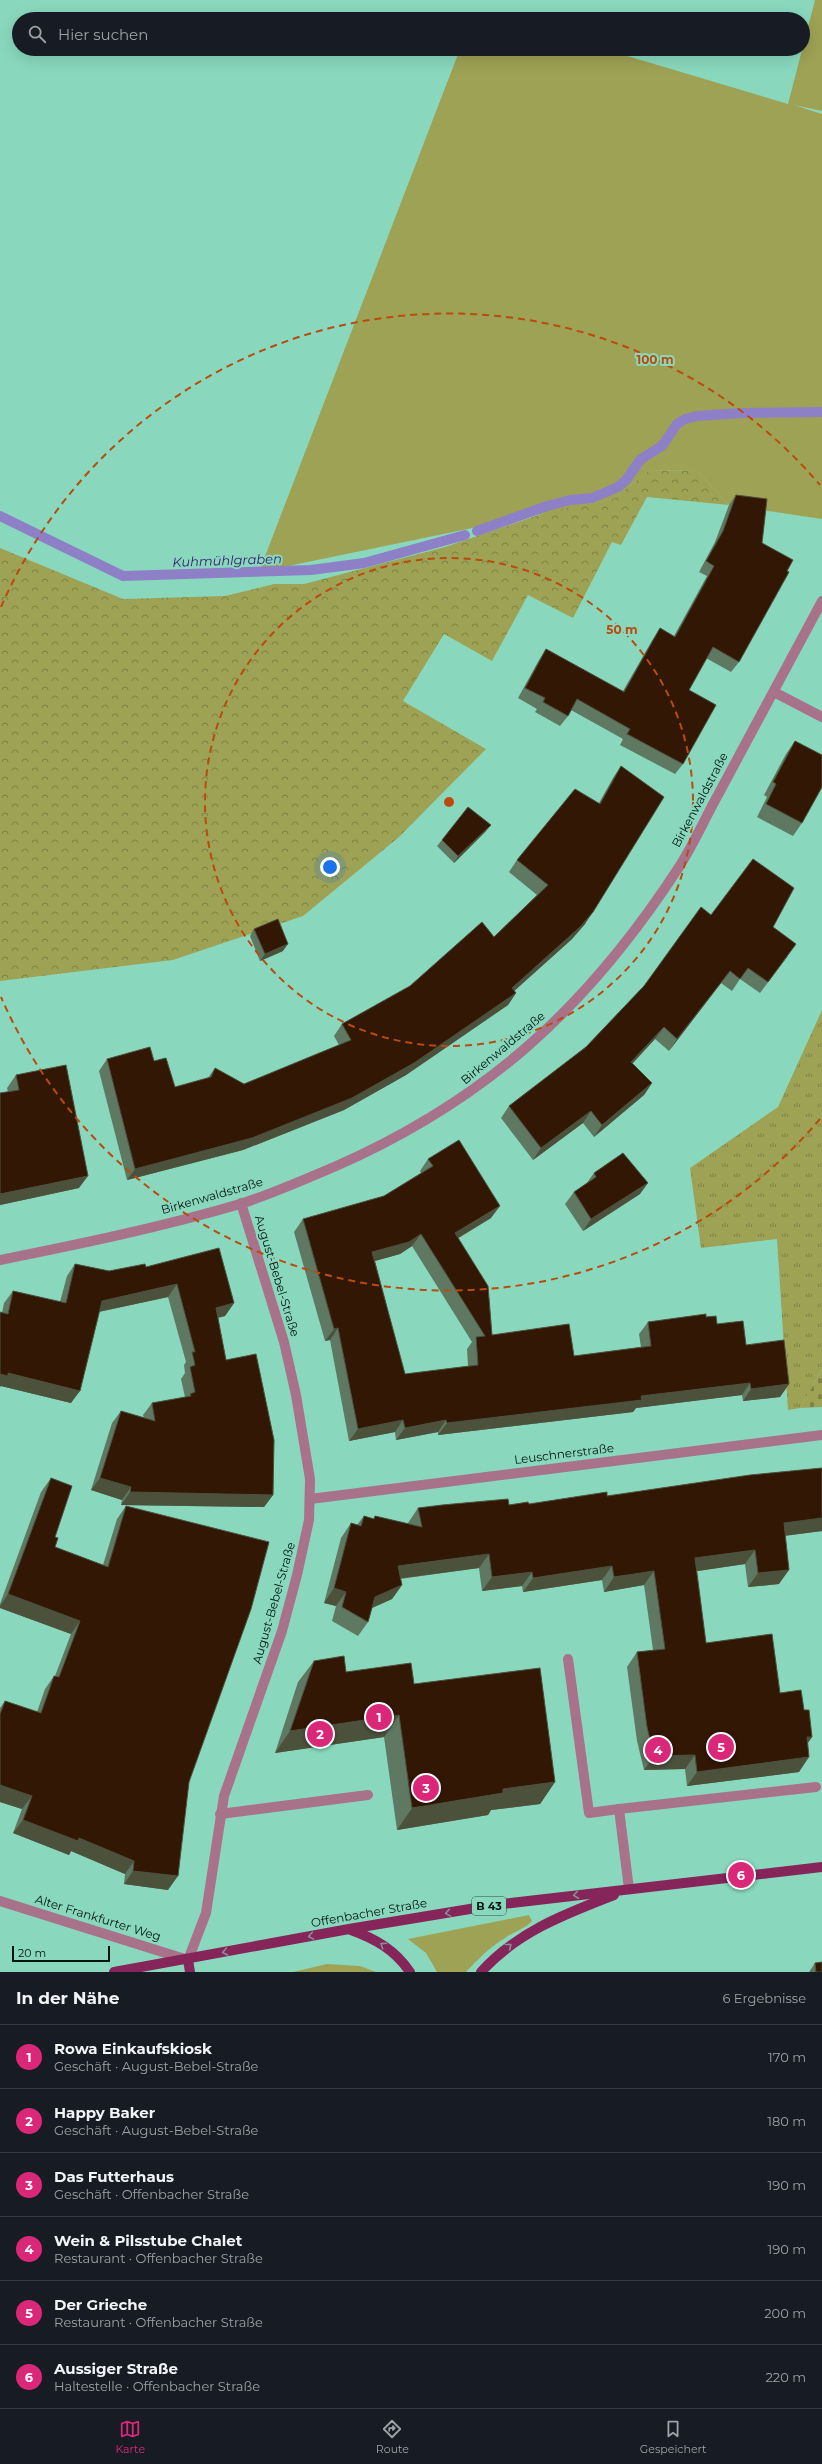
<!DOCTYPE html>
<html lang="de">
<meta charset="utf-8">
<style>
body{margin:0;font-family:Montserrat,sans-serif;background:#242831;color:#f1f3f6}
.scale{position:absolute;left:12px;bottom:10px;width:98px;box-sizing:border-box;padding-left:4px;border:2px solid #00150f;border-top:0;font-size:11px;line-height:14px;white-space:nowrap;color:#00150f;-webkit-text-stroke:3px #89d8be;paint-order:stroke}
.you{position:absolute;left:330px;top:867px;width:14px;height:14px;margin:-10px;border:3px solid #fff;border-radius:50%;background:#1a73e8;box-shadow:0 0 0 6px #1a73e833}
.badge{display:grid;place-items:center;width:26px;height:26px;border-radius:50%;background:#db2777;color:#fff;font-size:13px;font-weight:700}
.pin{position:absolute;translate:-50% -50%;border:2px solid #fff;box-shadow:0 1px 4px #0006}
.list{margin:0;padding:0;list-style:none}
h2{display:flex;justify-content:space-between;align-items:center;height:52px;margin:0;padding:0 16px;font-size:17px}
h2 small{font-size:13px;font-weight:400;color:#9ea1a6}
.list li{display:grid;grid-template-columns:26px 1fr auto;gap:12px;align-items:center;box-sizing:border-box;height:64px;padding:0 16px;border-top:1px solid #363941}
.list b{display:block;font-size:15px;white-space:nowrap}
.list p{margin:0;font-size:13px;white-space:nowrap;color:#9ea1a6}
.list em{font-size:13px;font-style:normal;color:#9ea1a6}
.icon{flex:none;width:22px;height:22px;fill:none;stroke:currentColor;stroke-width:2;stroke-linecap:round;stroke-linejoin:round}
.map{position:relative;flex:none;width:822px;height:1972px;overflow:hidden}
.search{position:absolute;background:#171b24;box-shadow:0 4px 16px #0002;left:12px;right:12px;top:12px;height:44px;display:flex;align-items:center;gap:10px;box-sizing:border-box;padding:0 14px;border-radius:22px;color:#9ea1a6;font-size:15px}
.sheet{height:436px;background:#171b24}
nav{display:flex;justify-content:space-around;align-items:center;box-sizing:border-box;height:56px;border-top:1px solid #363941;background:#171b24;font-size:11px;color:#9ea1a6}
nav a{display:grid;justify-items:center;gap:2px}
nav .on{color:#db2777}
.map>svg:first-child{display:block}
.green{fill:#9ea254}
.forest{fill:url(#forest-crowns)}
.cemetery{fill:url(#cemetery-stones)}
.park{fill:url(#park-tufts)}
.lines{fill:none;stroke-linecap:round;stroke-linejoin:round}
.stream{stroke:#8d80c6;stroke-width:10}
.service{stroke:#a8728a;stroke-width:10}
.minor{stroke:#a8728a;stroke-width:10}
.primary{stroke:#852559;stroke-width:10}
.wall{fill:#5e7862;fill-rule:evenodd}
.shaded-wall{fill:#4c513c}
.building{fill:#321705;stroke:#4c513c;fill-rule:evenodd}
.oneway{stroke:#879096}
.ring{fill:none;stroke:#ba4b0d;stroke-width:2;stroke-dasharray:7 5}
.labels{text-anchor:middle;stroke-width:4;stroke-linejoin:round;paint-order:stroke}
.shield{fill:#89d8be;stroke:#295044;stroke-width:1}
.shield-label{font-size:11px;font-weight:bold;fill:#00150f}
.street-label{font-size:12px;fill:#00150f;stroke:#89d8be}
.water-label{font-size:13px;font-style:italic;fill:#351a6d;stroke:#89d8be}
.centre{fill:#ba4b0d;stroke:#89d8be;stroke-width:2}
.ring-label{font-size:12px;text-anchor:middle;font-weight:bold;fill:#ba4b0d;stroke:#89d8be;stroke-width:4;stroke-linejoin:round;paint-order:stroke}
</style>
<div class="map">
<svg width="822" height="1972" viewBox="0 0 822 1972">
<defs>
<pattern id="forest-crowns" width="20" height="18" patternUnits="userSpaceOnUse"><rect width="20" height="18" fill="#9ea254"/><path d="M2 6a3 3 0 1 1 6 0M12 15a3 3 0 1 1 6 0" fill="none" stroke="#7e8344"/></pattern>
<pattern id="cemetery-stones" width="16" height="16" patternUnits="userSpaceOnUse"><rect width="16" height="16" fill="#9ea254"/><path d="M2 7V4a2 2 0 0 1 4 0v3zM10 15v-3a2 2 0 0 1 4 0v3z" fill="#7e8344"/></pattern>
<pattern id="park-tufts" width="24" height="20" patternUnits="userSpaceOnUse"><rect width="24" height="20" fill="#9ea254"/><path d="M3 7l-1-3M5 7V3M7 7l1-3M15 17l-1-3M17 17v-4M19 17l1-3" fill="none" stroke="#7e8344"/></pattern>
</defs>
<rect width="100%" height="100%" fill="#89d8be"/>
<g class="green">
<path d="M815,0H822V111L794,105L822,114V519L729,505L697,471L650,470L613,499L259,572L460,49H604L788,104Z"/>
<path d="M529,1915L532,1921C525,1929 513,1932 505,1938C490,1947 478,1959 466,1972H437L426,1953L408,1939Z"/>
<path d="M327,1964L360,1966L376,1972H293Z"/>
</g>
<path class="forest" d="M650,470L697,471L729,505L647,497L621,545L612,542L573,618L528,595L492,661L444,634L403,701L486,749L399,837L303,916L173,960L0,981V548L123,599L225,596L274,584H304L445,547L547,512L613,499Z"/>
<path class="cemetery" d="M822,1369V1407L800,1408Z"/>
<path class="park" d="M822,1010V1369L800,1408L788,1410L777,1239L701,1248L690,1168L778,1107Z"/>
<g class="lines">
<g class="stream">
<path d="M0,516L123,576L311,570L364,563L465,535"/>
<path d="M477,531L547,506L570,500L592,498L618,487L626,480L641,459L662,446L677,424L685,419L697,416L742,413L822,412"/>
</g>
<g class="service">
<path d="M568,1659L589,1813L619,1809"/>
<path d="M220,1814L368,1795"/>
<path d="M629,1889L619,1809L816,1787"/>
</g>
<g class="minor">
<path d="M774,692L822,717"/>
<path d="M0,1260C80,1244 162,1227 240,1204C272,1194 303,1180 334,1167C487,1100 588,1007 679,867C693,846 706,816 719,793C754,729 788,665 822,601"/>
<path d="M310,1499L822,1435"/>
<path d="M0,1901L188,1960L206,1913L224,1796L282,1631L297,1575L309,1520L310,1479L296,1395L284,1342L241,1203"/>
</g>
<g class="primary">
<path d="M351,1930C376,1939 395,1950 410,1972"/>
<path d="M188,1960L190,1972"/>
<path d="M114,1972L349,1929L494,1905L822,1867"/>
<path d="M481,1972C517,1932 565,1914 614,1895"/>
</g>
</g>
<g class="wall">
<path d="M736,495L762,543L787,571L739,662L731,672L706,658L689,690L683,764L675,774L620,745L623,739L571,710L568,716L560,726L535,712L537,709L518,698L539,660L546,649L623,691L653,639L660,628L674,636L707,576L699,572L715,542L729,505Z"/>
<path d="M795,741L802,823L793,836L757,817L767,797L764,795L786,754Z"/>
<path d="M621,766L585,924L572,939L514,991L516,993L508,1005L406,1075L344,1110L243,1150L127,1180L99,1071L107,1059L154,1061L175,1087L208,1078L215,1068L244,1084L339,1045L334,1036L342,1024L410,986L494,937L537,895L509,872L517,860L599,803L613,778Z"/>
<path d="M486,831L454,863L437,846L442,840Z"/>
<path d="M711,915L773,927L788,956L760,993L740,979L732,991L721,983L669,1051L655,1039L632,1063L652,1083L644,1095L594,1137L583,1123L533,1160L501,1118L509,1106L586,1047Z"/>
<path d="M254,929L283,951L260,961L250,936Z"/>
<path d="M16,1075L79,1188L0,1205V1093L8,1092L7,1088Z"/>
<path d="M428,1159L491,1218L458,1238L492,1335L574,1356L641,1347L639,1334L648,1322L706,1317L717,1324L746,1345L789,1384L780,1397L743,1401L742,1395L636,1408L633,1412L438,1435V1432L396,1440L395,1432L349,1441L330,1340L325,1341L294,1232L303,1219L384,1196L421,1173L420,1171ZM412,1246L472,1342L467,1349L468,1366L405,1374L375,1261L400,1254Z"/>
<path d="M594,1173L640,1194L583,1231L565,1204L574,1192L586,1184Z"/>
<path d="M75,1264L109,1271L146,1267L234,1303L225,1316L218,1318L226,1360L273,1495L264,1507L121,1505L122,1500L91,1490L112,1423L121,1411L144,1418L143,1415L152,1403L185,1397L181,1379L185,1373L184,1365L186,1362L168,1297L99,1312L71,1403L1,1386L2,1313L4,1303L13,1291L60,1302L67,1276Z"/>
<path d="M822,1468V1531L785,1536L779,1584L748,1587L745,1564L696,1571L706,1643L780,1693L804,1710L812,1737L807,1744L799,1772L687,1786L685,1769L644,1770L637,1741L627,1667L637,1652L653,1650L644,1585L604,1592L602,1580L523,1592L522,1586L482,1591L479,1568L400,1579L402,1585L392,1599L372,1608L368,1622L358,1636L332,1621L336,1606L324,1603L341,1538L351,1523L357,1525L364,1516L373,1519L375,1516L409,1524L408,1523L418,1508L529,1504L607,1496Z"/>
<path d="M51,1478L55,1537V1547L103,1565L117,1519L126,1506L189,1782L168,1890L124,1884L125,1874L71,1851L69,1855L13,1833L22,1809L0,1802V1708L5,1701L37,1712L45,1689L54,1676H55L71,1634L0,1608V1604L41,1492Z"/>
<path d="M314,1661L346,1672L414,1684L555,1782L540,1804L491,1810L488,1815L397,1830L384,1737L275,1753L298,1682Z"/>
<path d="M815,1963L822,1972H809Z"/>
</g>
<g class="shaded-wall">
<path d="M491,825L486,831L454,863L458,856Z"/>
<path d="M593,912L585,924L572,939L504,1000L512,988Z"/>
<path d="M288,944L283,951L260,961L265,954Z"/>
<path d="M730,971L721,983L669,1051L677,1039Z"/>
<path d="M516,993L508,1005L406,1075L344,1110L243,1150L127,1180L135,1169Z"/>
<path d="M664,1027L655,1039L623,1074L631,1062Z"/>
<path d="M652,1083L644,1095L594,1137L602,1125Z"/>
<path d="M591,1111L583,1123L533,1160L541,1148Z"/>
<path d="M88,1176L79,1188L0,1205V1194Z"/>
<path d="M648,1183L640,1194L583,1231L591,1219Z"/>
<path d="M500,1206L491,1218L447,1245L455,1233Z"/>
<path d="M421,1234L412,1246L400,1254L364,1264L372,1252Z"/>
<path d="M177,1284L168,1297L93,1313L102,1301Z"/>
<path d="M234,1303L225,1316L207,1320L216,1308Z"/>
<path d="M338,1328L330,1340L325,1341L334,1329Z"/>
<path d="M8,1373L80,1391L71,1403L1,1386L0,1387V1374Z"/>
<path d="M750,1383L742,1395L636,1408L633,1412L438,1435L447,1423L641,1396Z"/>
<path d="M789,1384L780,1397L743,1401L751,1389Z"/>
<path d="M403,1420L395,1432L349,1441L358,1429Z"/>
<path d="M446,1420L438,1432L396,1440L405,1428Z"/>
<path d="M100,1478L131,1487L122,1500L91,1490Z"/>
<path d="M130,1492L273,1495L264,1507L121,1505Z"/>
<path d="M822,1518V1531L774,1537L784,1523Z"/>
<path d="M755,1550L745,1564L685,1573L695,1558Z"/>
<path d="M489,1554L479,1568L388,1580L398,1566Z"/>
<path d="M612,1566L602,1580L523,1592L533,1578Z"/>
<path d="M789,1570L779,1584L748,1587L758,1573Z"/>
<path d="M654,1571L644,1585L604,1592L614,1577Z"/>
<path d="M532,1572L522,1586L482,1591L492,1577Z"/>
<path d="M402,1585L392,1599L365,1611L375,1597Z"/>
<path d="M334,1588L346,1592L336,1606L324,1603Z"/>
<path d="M8,1594L80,1621L71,1634L0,1608V1606Z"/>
<path d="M399,1715L384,1737L275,1753L290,1731Z"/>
<path d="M807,1737H812L802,1751Z"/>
<path d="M695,1755L685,1769L644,1770L654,1756Z"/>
<path d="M809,1757L799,1772L687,1786L697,1772Z"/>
<path d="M555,1782L540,1804L491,1810L488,1815L397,1830L412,1808L503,1789Z"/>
<path d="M0,1785L32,1796L22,1809L0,1802Z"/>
<path d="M23,1820L79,1838L134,1861L125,1874L71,1851L69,1855L13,1833Z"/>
<path d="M133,1871L178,1876L168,1890L124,1884Z"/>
</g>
<g class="building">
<path d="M736,495L767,499L762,543L793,560L787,571L789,572L739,662L713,647L689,690L716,705L683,764L627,734L630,729L577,699L568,716L543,702L545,698L525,688L546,649L624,692L660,628L675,637L714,566L706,561L723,531Z"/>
<path d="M795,741L822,755V787L802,823L766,804L776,784L773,782Z"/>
<path d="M621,766L664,797L593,912L580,927L512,988L516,993L414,1063L352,1098L252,1138L135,1169L107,1059L150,1047L154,1061L166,1058L175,1087L211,1077L215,1068L244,1084L351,1040L342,1024L410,986L482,922L494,937L548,885L517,860L575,789L600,804Z"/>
<path d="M468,807L491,825L458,856L442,840Z"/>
<path d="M753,859L794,888L773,927L796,944L768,982L748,968L740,979L730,971L677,1039L664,1027L631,1062L652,1083L602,1125L591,1111L541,1148L509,1106L586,1047L644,986L701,907L711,915Z"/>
<path d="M278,919L288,944L265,954L254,929Z"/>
<path d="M66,1065L88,1176L0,1194V1093L19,1090L16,1075Z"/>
<path d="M459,1140L500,1206L455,1233L488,1286L492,1335L569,1324L574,1356L651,1346L648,1322L706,1314V1317L716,1316L717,1324L743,1321L746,1345L784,1340L789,1384L751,1389L750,1383L641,1396L642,1400L447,1423L446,1420L405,1428L403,1420L358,1429L338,1328L334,1329L303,1219L384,1196L433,1166L428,1159ZM421,1234L485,1336L476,1337L478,1365L405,1374L372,1252L409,1242Z"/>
<path d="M623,1153L648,1183L591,1219L574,1192L596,1177L594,1173Z"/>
<path d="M219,1248L234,1303L216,1308L226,1360L256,1354L274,1440L273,1495L130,1492L131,1487L100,1478L121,1411L155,1421L152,1403L191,1396L190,1394L195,1392L190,1367L195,1365L192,1352H195L177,1284L102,1301L80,1391L8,1373V1376L0,1374V1312L8,1314L13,1291L66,1303L75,1264L109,1271L145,1264L146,1267Z"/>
<path d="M822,1468V1518L784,1523L789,1570L758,1573L755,1550L695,1558L706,1643L772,1634L780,1693L801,1690L804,1710H809L812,1737H807L809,1757L697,1772L695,1755L654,1756L647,1727L637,1652L665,1649L654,1571L614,1577L612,1566L533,1578L532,1572L492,1577L489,1554L398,1566L402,1585L375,1597L368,1622L342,1607L346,1592L334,1588L351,1523L361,1526L364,1516L374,1519L375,1516L422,1527L418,1508L442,1505L508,1499L509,1505L528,1502L529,1504L607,1492V1496L750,1475Z"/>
<path d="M51,1478L72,1486L55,1537L58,1538L55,1547L108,1567L126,1506L269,1542L251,1609L189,1782L178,1876L133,1871L134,1861L79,1838L78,1841L23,1820L32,1796L0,1785V1714L5,1701L41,1713L54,1676L59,1677L80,1621L8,1594Z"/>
<path d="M344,1656L346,1672L411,1663L414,1684L540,1668L555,1782L503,1789V1793L412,1808L399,1715L290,1731L314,1661Z"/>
<path d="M822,1962V1972H816L815,1963Z"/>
</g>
<defs><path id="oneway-chevron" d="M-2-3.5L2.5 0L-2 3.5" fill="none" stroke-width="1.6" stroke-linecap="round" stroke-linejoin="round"/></defs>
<g class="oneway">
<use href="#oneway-chevron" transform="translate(576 1895) rotate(173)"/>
<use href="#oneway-chevron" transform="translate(448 1913) rotate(171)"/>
<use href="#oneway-chevron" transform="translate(311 1936) rotate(170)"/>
<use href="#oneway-chevron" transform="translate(383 1945) rotate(-146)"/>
<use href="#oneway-chevron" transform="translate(509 1946) rotate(-39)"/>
<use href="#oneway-chevron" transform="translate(225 1952) rotate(169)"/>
</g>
<g class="ring">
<circle cx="449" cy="802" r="244"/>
<path d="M820 1119A488 488 0 0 1 1 997M1 607A488 488 0 0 1 820 485"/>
</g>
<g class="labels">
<rect class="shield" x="472" y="1897" width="34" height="18" rx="3"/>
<g class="shield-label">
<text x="489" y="1910">B 43</text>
</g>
<g class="street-label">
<text transform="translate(700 800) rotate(-62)" y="4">Birkenwaldstraße</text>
<text transform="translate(503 1048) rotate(-40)" y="4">Birkenwaldstraße</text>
<text transform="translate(212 1196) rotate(-16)" y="4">Birkenwaldstraße</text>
<text transform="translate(277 1276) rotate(73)" y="4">August-Bebel-Straße</text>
<text transform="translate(564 1454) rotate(-7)" y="4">Leuschnerstraße</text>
<text transform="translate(274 1603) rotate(-74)" y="4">August-Bebel-Straße</text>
<text transform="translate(369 1913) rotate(-10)" y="4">Offenbacher Straße</text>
<text transform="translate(98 1918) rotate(17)" y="4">Alter Frankfurter Weg</text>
</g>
<g class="water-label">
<text transform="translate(227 560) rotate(-2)" y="5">Kuhmühlgraben</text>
</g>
</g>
<circle cx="449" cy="802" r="6" class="centre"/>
<g class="ring-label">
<text x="655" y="364">100 m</text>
<text x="622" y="634">50 m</text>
</g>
</svg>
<div class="scale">20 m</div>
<div class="you"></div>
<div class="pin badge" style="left:379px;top:1717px">1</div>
<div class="pin badge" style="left:320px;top:1734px">2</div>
<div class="pin badge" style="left:426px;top:1788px">3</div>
<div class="pin badge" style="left:658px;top:1750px">4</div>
<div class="pin badge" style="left:721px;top:1747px">5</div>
<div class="pin badge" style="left:741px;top:1875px">6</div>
<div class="search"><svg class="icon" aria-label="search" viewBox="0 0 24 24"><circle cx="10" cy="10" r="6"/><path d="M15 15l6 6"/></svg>Hier suchen</div>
</div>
<section class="sheet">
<h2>In der Nähe<small>6 Ergebnisse</small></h2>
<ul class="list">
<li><span class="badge">1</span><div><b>Rowa Einkaufskiosk</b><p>Geschäft · August-Bebel-Straße</p></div><em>170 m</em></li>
<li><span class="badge">2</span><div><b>Happy Baker</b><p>Geschäft · August-Bebel-Straße</p></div><em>180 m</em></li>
<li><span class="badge">3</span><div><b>Das Futterhaus</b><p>Geschäft · Offenbacher Straße</p></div><em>190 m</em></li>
<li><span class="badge">4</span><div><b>Wein &amp; Pilsstube Chalet</b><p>Restaurant · Offenbacher Straße</p></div><em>190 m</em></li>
<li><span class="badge">5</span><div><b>Der Grieche</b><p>Restaurant · Offenbacher Straße</p></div><em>200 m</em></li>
<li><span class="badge">6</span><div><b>Aussiger Straße</b><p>Haltestelle · Offenbacher Straße</p></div><em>220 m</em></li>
</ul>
</section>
<nav>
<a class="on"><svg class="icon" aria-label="map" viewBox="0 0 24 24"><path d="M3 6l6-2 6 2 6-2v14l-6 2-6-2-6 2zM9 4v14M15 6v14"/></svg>Karte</a>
<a><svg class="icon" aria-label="directions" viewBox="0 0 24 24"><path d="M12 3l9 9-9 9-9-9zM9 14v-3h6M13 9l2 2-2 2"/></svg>Route</a>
<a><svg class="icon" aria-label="saved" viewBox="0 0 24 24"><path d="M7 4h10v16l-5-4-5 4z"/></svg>Gespeichert</a>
</nav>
